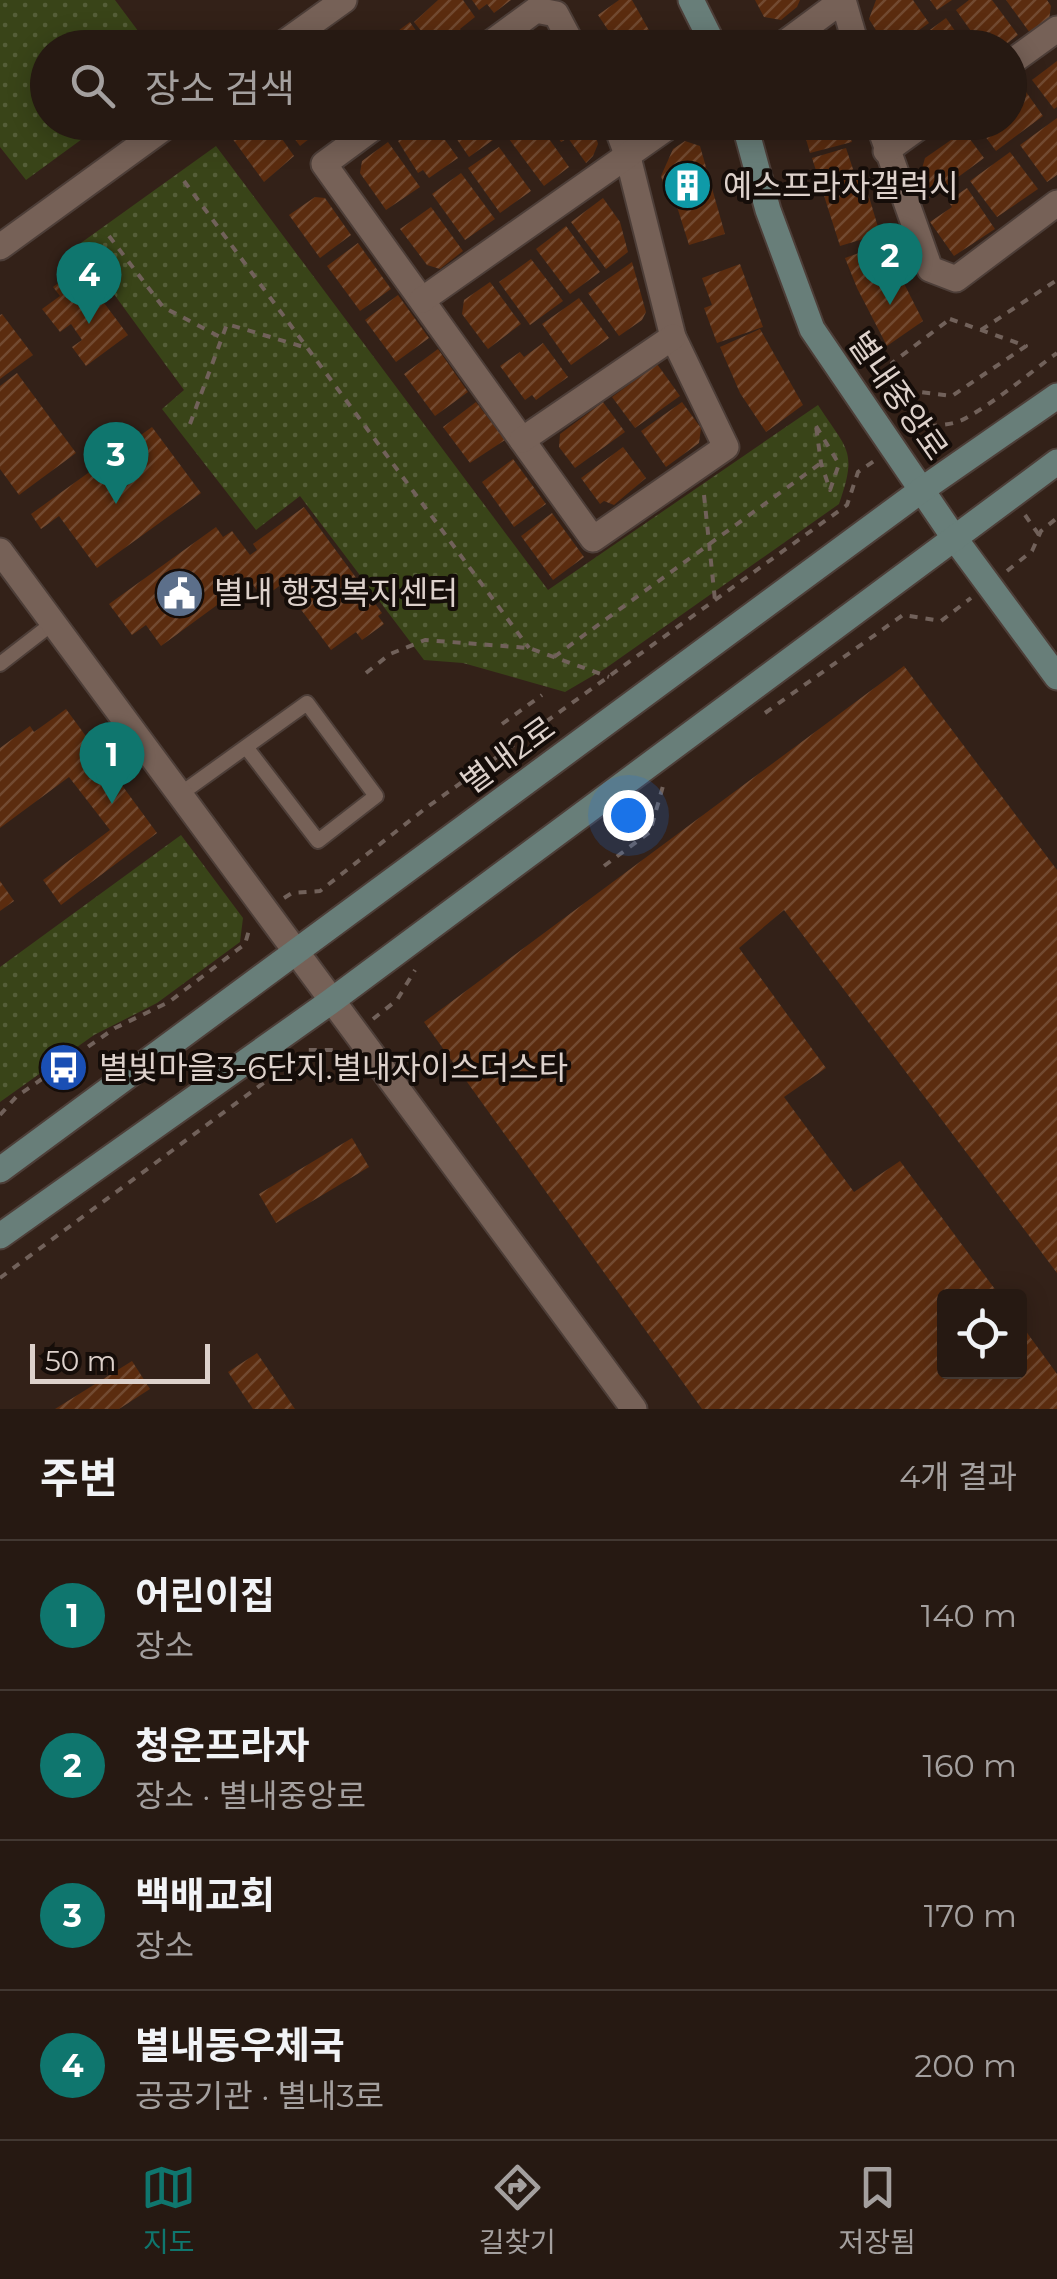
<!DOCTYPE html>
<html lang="ko">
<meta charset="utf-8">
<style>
body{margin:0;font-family:Montserrat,"Noto Sans KR",sans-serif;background:#2e221b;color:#f1f3f6}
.controls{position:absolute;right:30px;bottom:30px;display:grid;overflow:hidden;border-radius:10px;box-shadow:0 5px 25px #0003}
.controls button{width:90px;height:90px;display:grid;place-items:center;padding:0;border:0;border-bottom:2px solid #423832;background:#261912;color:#f1f3f6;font:50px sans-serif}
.scale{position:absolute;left:30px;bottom:25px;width:180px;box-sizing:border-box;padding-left:10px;border:5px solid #ddd1cb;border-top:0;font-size:28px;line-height:35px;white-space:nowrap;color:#ddd1cb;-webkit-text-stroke:8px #150d09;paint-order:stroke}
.you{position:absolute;left:628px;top:815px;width:35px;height:35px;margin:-25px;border:8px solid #fff;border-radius:50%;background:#1a73e8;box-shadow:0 0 0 15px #1a73e833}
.badge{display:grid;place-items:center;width:65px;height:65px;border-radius:50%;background:#0f766e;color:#fff;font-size:32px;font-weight:700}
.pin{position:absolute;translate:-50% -82px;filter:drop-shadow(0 2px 5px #0008)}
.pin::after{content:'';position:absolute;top:52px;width:35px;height:30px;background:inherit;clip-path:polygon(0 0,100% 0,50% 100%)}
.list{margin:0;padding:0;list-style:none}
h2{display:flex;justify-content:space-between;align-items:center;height:130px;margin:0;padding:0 40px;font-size:42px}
h2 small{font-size:32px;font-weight:400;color:#a4a09f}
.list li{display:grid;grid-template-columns:65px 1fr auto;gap:30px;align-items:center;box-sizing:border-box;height:150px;padding:0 40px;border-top:2px solid #423832}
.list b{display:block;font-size:38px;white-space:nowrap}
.list p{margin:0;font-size:32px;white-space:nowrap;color:#a4a09f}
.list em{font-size:32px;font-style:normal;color:#a4a09f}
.icon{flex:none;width:55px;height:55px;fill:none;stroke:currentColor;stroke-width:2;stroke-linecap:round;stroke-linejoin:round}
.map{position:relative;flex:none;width:1057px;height:1409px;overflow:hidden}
.search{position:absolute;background:#261912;box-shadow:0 5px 25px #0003;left:30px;right:30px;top:30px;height:110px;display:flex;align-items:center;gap:25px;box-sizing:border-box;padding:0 35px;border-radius:55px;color:#a4a09f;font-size:38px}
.sheet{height:730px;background:#261912}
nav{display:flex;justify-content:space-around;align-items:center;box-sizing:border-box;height:140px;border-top:2px solid #423832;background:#261912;font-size:28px;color:#a4a09f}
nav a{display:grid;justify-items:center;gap:5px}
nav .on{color:#0f766e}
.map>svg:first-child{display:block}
.green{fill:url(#green-dots)}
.building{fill:url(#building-hatch)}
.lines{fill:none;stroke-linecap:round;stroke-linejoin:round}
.lane-casing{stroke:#4d3e38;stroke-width:18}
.street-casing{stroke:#4d3e38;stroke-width:29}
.secondary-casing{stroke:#4d3e38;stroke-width:29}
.path{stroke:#71615a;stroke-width:4;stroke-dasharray:8 8;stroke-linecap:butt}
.lane{stroke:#766157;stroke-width:14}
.street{stroke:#766157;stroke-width:25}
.secondary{stroke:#687e79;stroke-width:25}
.labels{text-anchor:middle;stroke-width:8;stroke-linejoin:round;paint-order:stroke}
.poi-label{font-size:32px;fill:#ddd1cb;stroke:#150d09;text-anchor:start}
.street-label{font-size:32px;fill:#ddd1cb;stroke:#150d09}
</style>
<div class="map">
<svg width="1057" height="1409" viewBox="0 0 1057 1409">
<defs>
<pattern id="green-dots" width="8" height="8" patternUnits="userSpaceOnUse" patternTransform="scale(2.5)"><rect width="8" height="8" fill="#394418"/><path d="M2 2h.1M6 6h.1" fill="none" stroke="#555e38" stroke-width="1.8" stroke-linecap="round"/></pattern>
<pattern id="building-hatch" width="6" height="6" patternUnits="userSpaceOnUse" patternTransform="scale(2.5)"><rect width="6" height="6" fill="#5b2c0f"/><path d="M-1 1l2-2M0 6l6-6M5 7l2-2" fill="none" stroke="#724a31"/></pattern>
</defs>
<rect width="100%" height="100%" fill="#332118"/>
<g class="green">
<path d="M0,0H115L150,47L48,48V122L104,123L26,180L0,147Z"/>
<path d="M216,146L548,590L818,405C847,450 858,450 839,504L606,668L565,692L463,663L424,660L300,496L256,530L162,409L184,390L78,245Z"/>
<path d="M181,835L243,918L240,942L157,1003L94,1035L0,1102V967Z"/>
</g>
<g class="building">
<path d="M438,0H463L475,17L460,29L466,38L455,46L448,36L434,47L414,22Z"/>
<path d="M472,0H511L494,13L487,4L479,10Z"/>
<path d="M619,0H632L659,48H620L598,15Z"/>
<path d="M755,0H800L797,7L781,20L764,17Z"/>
<path d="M876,0H913L929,23L894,48H887L869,19Z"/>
<path d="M930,0H952L937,10Z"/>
<path d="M969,0H992L1018,35L1001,48H983L956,10Z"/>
<path d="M1006,0H1047L1051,6L1049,20L1030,33Z"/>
<path d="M946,18L967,48H925L919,38Z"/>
<path d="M410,22L428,48H375Z"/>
<path d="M532,41L544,42L548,48H522Z"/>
<path d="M1057,61V107L1054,109L1032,80Z"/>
<path d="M1024,89L1043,116L996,151L976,124L1010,122V99Z"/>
<path d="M1057,118V175L1047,182L1020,145Z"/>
<path d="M254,122H277L285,133L280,136L294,156L264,182L232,138Z"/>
<path d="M282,122H340L332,129L328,124L300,146Z"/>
<path d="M424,122H432L458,158L429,178L423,170L418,173L398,141Z"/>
<path d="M445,122H491L500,135L469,157Z"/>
<path d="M532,122H537L569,167L544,186L509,139Z"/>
<path d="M547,122H592L598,144L593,156L586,163L568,138L561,142Z"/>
<path d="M801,122H846L852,142L810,153Z"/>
<path d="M964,131L984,158L927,200L919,179L925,158Z"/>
<path d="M685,141L700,146L725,234L689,245L674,197L668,198L661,176L673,149Z"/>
<path d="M388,142L420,187L386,210L360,173L362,161Z"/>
<path d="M499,147L531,191L500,213L468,168Z"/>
<path d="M846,148L856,178L863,176L880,234L840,246L812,158Z"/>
<path d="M1010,152L1038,189L997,217L970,181Z"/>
<path d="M461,173L495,219L465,240L432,194Z"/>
<path d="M967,188L995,229L954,256L930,222L952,207L948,201Z"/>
<path d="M315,197L325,198L351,235L320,258L289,215Z"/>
<path d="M603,198L620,222L628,252L606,269L571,222Z"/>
<path d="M431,207L463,251L440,269L427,265L400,229Z"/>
<path d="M566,226L600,272L570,294L536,249Z"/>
<path d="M358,243L391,289L360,311L327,266Z"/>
<path d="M884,244L923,321L887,346L857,288L845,258Z"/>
<path d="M531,259L563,301L530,325L499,282Z"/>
<path d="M632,262L646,312L642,320L619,336L588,293Z"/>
<path d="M740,264L763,327L717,343L704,308L712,305L702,278Z"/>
<path d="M78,268L128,335L86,366L72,347L82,340L71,324L60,332L42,309L60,296L53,287Z"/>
<path d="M490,282L521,324L488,349L462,314L464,300Z"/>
<path d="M398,295L429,338L396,362L365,320Z"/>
<path d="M579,298L609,338L571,365L542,324Z"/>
<path d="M2,314L33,355L0,379V315Z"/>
<path d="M760,329L803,405L766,432L740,393L720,347Z"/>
<path d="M543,343L568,377L536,400L532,395L525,400L500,366L520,352L524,357Z"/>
<path d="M438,349L468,392L435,416L404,374Z"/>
<path d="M657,364L680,396L635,428L612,397Z"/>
<path d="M17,373L76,453L19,495L0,469V386Z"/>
<path d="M476,402L505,440L470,463L443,427Z"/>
<path d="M603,402L625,432L575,468L559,447L560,434Z"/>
<path d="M682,402L701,428L699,443L666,467L641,431Z"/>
<path d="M152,427L201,493L97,568L59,516L41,529L31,514Z"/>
<path d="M623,447L646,478L614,505L604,501L600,504L581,478Z"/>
<path d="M513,459L546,504L514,527L482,482Z"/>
<path d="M304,507L382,613L378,616L384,624L362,640L356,632L331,650L282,584L263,598L250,581L161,646L146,625L132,635L109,604L216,527L223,537L232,531L250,555L257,550L253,544Z"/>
<path d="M552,513L584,557L553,580L521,536Z"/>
<path d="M904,666L1057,870V1273L784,910L739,948L826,1068L784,1097L854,1192L900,1161L1000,1296H944V1372H1020V1323L1057,1374V1409H702L424,1022Z"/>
<path d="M66,709L157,833L61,905L43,880L110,830L69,777L0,828V748L30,726L34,732Z"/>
<path d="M0,881L14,901L0,911Z"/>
<path d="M352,1138L369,1167L276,1223L259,1194Z"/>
<path d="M257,1353L295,1409H253L228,1372Z"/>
<path d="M132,1361L150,1389L119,1409H55Z"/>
</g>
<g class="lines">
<defs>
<g id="lane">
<path d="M0,664L53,623"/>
<path d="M179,795L307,703L376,796L318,841L246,747"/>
</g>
<g id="street">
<path d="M277,48L344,0"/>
<path d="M484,48L536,10L556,14L574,48"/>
<path d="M778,48L843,0L857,48"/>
<path d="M1010,63L1057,29"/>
<path d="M381,122L324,164L593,539L726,447L673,337L628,157L615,122"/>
<path d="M878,122L930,269L956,279L1057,203"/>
<path d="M886,151L926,122"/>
<path d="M0,247L172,122"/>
<path d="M422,300L675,122"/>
<path d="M522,440L673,337"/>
<path d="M0,551L634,1409"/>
</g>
<g id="secondary">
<path d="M691,0L715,48"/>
<path d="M744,122L768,210L812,329L955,539L1057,677"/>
<path d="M0,1170L923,489L1057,396"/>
<path d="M0,1236L330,1002L1057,462"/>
</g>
</defs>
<use href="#lane" class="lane-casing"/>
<use href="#street" class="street-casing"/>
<use href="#secondary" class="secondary-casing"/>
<g class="path">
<path d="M184,181L529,648"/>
<path d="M109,236L163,307L222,338"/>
<path d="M950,319L1026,346L952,396L913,391L892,363Z"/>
<path d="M981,330L1057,280"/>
<path d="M190,424L227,324L307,348"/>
<path d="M816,426L839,464L830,490L821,463Z"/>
<path d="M914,431C929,423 949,428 966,418C998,400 1027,375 1057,353"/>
<path d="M704,495L715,600"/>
<path d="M1025,515L1039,535"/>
<path d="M1007,571L1032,551L1041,531L1057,518"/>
<path d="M554,657L821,463"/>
<path d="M366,673L390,654L425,640L529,648L609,677"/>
<path d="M765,713L903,615L941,621L971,598"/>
<path d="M502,724L542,695"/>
<path d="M604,866L650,832L663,786"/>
<path d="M284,898L292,893L320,891L426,808L847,505L858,472L874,461"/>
<path d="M373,1019L397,1000L415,970"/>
<path d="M0,1115L16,1097L115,1028L169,1002L245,944L249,930"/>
<path d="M0,1278L308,1050H334L339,1047"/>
</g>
<use href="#lane" class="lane"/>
<use href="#street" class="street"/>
<use href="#secondary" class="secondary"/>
</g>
<defs>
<symbol id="building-disc" viewBox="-11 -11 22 22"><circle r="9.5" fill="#0f9aa8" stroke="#150d09"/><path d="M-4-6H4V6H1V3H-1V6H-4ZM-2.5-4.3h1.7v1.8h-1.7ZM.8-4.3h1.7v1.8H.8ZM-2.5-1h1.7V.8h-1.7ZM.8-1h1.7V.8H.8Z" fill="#fff"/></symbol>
<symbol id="civic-disc" viewBox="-11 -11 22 22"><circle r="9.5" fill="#5c6f8a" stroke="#150d09"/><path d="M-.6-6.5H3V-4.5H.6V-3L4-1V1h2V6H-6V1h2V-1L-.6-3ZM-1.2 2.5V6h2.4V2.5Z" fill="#fff"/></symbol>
<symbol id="bus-disc" viewBox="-11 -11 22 22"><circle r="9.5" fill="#1a4fb4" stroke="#150d09"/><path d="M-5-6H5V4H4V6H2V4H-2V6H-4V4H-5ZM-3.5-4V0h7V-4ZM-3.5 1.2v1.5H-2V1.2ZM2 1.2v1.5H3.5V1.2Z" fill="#fff"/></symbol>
</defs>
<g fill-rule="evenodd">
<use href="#building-disc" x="660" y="158" width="55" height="55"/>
<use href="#civic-disc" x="152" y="566" width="55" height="55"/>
<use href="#bus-disc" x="36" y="1040" width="55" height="55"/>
</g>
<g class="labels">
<g class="poi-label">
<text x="723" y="197">예스프라자갤럭시</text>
<text x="214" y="604">별내 행정복지센터</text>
<text x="99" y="1079">별빛마을3-6단지.별내자이스더스타</text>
</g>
<g class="street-label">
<text transform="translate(898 396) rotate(55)" y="11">별내중앙로</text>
<text transform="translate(508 755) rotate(-36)" y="11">별내2로</text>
</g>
</g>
</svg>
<div class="controls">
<button><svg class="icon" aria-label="locate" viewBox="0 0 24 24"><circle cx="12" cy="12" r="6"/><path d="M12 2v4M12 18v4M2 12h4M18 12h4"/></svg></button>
</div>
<div class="scale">50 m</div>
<div class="you"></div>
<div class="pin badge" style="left:112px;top:804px">1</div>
<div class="pin badge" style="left:890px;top:305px">2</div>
<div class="pin badge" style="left:116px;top:504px">3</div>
<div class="pin badge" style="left:89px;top:324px">4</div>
<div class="search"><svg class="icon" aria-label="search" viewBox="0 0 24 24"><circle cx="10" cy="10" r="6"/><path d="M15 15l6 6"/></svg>장소 검색</div>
</div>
<section class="sheet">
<h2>주변<small>4개 결과</small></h2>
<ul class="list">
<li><span class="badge">1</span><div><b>어린이집</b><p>장소</p></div><em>140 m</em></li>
<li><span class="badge">2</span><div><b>청운프라자</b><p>장소 · 별내중앙로</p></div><em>160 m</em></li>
<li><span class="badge">3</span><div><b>백배교회</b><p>장소</p></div><em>170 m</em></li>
<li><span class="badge">4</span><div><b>별내동우체국</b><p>공공기관 · 별내3로</p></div><em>200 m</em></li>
</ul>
</section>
<nav>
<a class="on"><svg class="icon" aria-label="map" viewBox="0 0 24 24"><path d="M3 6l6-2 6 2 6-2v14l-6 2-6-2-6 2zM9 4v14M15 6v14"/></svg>지도</a>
<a><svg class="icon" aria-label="directions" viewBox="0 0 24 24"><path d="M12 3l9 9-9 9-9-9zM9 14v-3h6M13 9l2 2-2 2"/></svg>길찾기</a>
<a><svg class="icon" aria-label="saved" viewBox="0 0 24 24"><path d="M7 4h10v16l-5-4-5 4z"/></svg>저장됨</a>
</nav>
